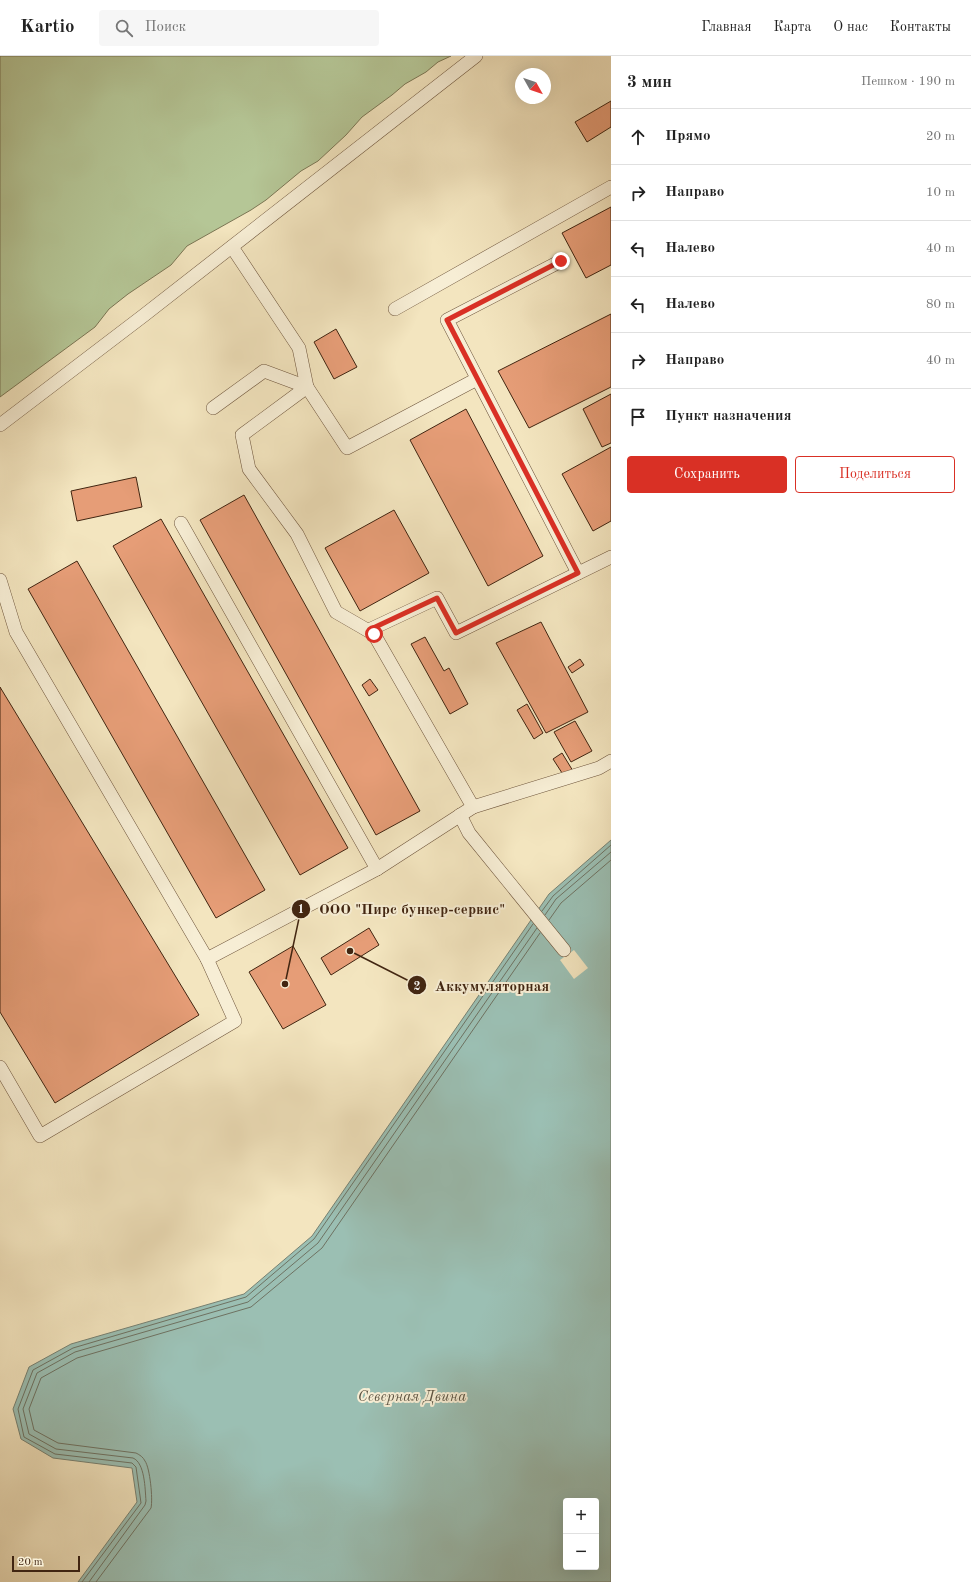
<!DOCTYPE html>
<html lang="ru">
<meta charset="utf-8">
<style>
body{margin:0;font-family:"Old Standard TT",serif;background:#f6f6f6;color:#222}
.controls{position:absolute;right:12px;bottom:12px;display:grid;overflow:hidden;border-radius:4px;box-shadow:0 4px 16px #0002}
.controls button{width:36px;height:36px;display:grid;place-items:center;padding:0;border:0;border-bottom:1px solid #e0e0e0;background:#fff;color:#222;font:20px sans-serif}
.compass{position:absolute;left:515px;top:12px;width:36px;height:36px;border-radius:50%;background:#fff;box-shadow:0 4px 16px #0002;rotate:130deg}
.scale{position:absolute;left:12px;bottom:10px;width:68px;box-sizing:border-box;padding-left:4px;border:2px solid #412511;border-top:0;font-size:11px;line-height:14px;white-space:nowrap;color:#412511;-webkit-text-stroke:3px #f7eed5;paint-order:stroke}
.stop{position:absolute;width:12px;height:12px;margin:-9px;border:3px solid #d93025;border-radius:50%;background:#fff}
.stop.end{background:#d93025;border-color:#fff;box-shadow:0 1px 4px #0008}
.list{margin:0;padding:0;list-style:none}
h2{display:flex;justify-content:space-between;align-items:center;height:52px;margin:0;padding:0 16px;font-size:17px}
h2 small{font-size:13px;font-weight:400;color:#767676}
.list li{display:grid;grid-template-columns:26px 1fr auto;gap:12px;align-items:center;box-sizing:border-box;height:56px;padding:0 16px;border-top:1px solid #e0e0e0}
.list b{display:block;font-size:15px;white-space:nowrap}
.list em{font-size:13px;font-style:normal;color:#767676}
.actions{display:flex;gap:8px;padding:12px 16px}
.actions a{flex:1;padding:9px 0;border:1px solid #d93025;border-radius:4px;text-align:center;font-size:14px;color:#d93025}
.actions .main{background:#d93025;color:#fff}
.icon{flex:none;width:22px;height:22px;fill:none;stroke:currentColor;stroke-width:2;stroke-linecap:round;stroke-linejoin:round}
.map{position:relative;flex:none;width:611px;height:1526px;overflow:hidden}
header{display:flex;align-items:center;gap:24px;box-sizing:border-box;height:56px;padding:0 20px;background:#fff;border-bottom:1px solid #e0e0e0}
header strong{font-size:19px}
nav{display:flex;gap:22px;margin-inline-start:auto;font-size:14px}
.search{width:280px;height:36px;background:#f6f6f6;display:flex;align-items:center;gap:10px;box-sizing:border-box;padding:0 14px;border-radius:4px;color:#767676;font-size:15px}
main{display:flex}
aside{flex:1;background:#fff}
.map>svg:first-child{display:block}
.green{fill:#b5c696;stroke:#7b7654}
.water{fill:#9bbfb3;stroke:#778172;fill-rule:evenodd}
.pier{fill:#f3e5bf}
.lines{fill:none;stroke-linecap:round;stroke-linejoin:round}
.shore{stroke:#6e7262;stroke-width:1}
.building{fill:#e69d77;stroke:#412511}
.service-casing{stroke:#6e553c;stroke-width:14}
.service{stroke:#f7eed5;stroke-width:13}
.route{stroke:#d93025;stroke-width:5}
.labels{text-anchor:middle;stroke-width:4;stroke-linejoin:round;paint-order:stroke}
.water-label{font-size:15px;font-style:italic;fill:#5c5342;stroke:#f7eed5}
.leader{fill:none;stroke:#412511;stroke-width:1.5}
.callout-dot{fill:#412511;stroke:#f7eed5;stroke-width:1.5}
.mark-label{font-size:12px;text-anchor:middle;font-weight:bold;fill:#fff}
.callout-label{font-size:15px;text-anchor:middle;font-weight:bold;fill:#412511;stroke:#f7eed5;stroke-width:4;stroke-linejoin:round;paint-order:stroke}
</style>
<header>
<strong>Kartio</strong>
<div class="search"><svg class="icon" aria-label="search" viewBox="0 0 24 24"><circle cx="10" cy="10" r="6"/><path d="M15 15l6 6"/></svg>Поиск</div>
<nav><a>Главная</a><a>Карта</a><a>О нас</a><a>Контакты</a></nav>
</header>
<main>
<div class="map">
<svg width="611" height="1526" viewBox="0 0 611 1526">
<rect width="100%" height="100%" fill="#f3e5bf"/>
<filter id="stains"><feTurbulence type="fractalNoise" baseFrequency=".005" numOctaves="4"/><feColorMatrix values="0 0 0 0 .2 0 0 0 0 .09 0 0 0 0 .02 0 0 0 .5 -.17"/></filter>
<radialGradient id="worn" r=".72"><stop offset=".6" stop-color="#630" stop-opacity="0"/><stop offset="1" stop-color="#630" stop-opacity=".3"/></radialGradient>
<path class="green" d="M0,0H451L438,6L426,16L405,28L392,39L362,61L346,79L318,105L301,115L266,144L251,154L187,190L171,209L128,238L109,253L95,271L0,341Z"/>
<path class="water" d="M611,784V1526H78L137,1446L132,1412L53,1402L21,1383L13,1353L29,1311L71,1288L244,1238L312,1180L549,838ZM566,1445H596V1511H566Z"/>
<path class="pier" d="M574,894L588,912L574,923L560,904Z"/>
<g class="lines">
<g class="shore">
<path d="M542,855L553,840L611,789"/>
<path d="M545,859L556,843L611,796"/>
<path d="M549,864L561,847L611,804"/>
<path d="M82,1526L141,1447L136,1411L132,1407L55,1398L24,1381L18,1353L33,1314L73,1292L246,1241L314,1183L533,868"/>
<path d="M89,1526L145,1449L146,1445C145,1433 145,1407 133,1402L56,1393L29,1378L23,1353L37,1317L75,1296L248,1246L318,1187L537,872"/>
<path d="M96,1526L151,1452C153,1443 150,1412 145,1405C143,1401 140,1399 136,1397L58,1387L34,1374L29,1353L41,1322L77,1302L251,1251L322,1192L540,877"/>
</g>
</g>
<g class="building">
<path d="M611,45V71L587,86L575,66Z"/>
<path d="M611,151V209L586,222L562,177Z"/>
<path d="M611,258V331L529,372L498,315Z"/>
<path d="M336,273L357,311L334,323L314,286Z"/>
<path d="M611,338V387L602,391L583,353Z"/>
<path d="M466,353L543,500L488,530L410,384Z"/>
<path d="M611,391V465L593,475L562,418Z"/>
<path d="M136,421L142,451L77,465L71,435Z"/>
<path d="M244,439L420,755L376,779L200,464Z"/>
<path d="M394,454L429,517L360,555L325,492Z"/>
<path d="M161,463L348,792L300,819L113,490Z"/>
<path d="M77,505L265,834L216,862L28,533Z"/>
<path d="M541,566L588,656L546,677L496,587Z"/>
<path d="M425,581L444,615L449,612L468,648L450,658L411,588Z"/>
<path d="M580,603L584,609L572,617L568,611Z"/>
<path d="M370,623L378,634L369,640L362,629Z"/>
<path d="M0,631L199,959L55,1047L0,956Z"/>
<path d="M527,648L543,677L534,683L517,654Z"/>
<path d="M575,665L592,695L571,706L554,676Z"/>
<path d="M562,697L573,715L564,720L553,703Z"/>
<path d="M369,872L379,889L331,919L321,902Z"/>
<path d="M293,890L326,949L283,973L249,916Z"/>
</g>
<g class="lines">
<defs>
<g id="service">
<path d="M232,191L299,292L307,331L242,379L249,413L297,478L336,556L374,578"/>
<path d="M561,205L447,264L578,517"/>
<path d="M395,253L611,131"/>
<path d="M213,352L264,315L307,331L347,392L477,323"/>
<path d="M0,369L143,260L476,0"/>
<path d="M181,467L377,813L207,903"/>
<path d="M0,524L16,576L207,903L235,965L40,1080L0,1011"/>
<path d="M473,751L599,712L611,705"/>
<path d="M460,759L469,777L564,894"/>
<path d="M377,813L473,751L371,573L437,542L456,577L611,501"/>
</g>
</defs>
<use href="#service" class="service-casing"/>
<use href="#service" class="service"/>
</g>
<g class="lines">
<path class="route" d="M374,578L371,573L437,542L456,577L578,517L447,264L561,205"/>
</g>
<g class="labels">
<g class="water-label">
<text x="412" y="1345">Северная Двина</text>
</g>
</g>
<path class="leader" d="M285 928L301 853M350 895L417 929"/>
<g class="callout-dot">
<circle cx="285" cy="928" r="4"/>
<circle cx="350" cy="895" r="4"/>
<circle cx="301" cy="853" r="10"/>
<circle cx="417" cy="929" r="10"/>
</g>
<g class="mark-label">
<text x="301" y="857">1</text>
<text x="417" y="934">2</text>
</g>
<g class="callout-label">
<text x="412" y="858">ООО "Пирс бункер-сервис"</text>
<text x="492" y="935">Аккумуляторная</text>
</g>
<rect width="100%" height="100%" filter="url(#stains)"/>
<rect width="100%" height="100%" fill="url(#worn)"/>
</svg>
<div class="controls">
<button>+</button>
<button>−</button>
</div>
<svg class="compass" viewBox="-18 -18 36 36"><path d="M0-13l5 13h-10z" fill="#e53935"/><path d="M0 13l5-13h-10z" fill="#767676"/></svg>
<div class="scale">20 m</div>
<div class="stop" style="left:374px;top:578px"></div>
<div class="stop end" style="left:561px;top:205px"></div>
</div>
<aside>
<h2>3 мин<small>Пешком · 190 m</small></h2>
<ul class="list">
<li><svg class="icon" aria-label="ahead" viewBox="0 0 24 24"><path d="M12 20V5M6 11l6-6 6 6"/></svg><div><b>Прямо</b></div><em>20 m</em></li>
<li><svg class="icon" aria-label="right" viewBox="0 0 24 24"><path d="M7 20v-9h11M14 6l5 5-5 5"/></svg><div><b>Направо</b></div><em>10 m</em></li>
<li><svg class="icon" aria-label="left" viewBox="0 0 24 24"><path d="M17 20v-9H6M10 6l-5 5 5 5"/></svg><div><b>Налево</b></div><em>40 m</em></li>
<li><svg class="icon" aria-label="left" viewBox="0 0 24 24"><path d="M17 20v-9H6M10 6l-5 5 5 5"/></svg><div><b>Налево</b></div><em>80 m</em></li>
<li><svg class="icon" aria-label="right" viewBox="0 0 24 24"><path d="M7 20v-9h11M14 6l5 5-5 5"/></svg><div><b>Направо</b></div><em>40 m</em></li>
<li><svg class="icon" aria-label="arrive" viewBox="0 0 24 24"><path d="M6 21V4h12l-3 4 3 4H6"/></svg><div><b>Пункт назначения</b></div></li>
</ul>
<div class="actions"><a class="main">Сохранить</a><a>Поделиться</a></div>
</aside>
</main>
